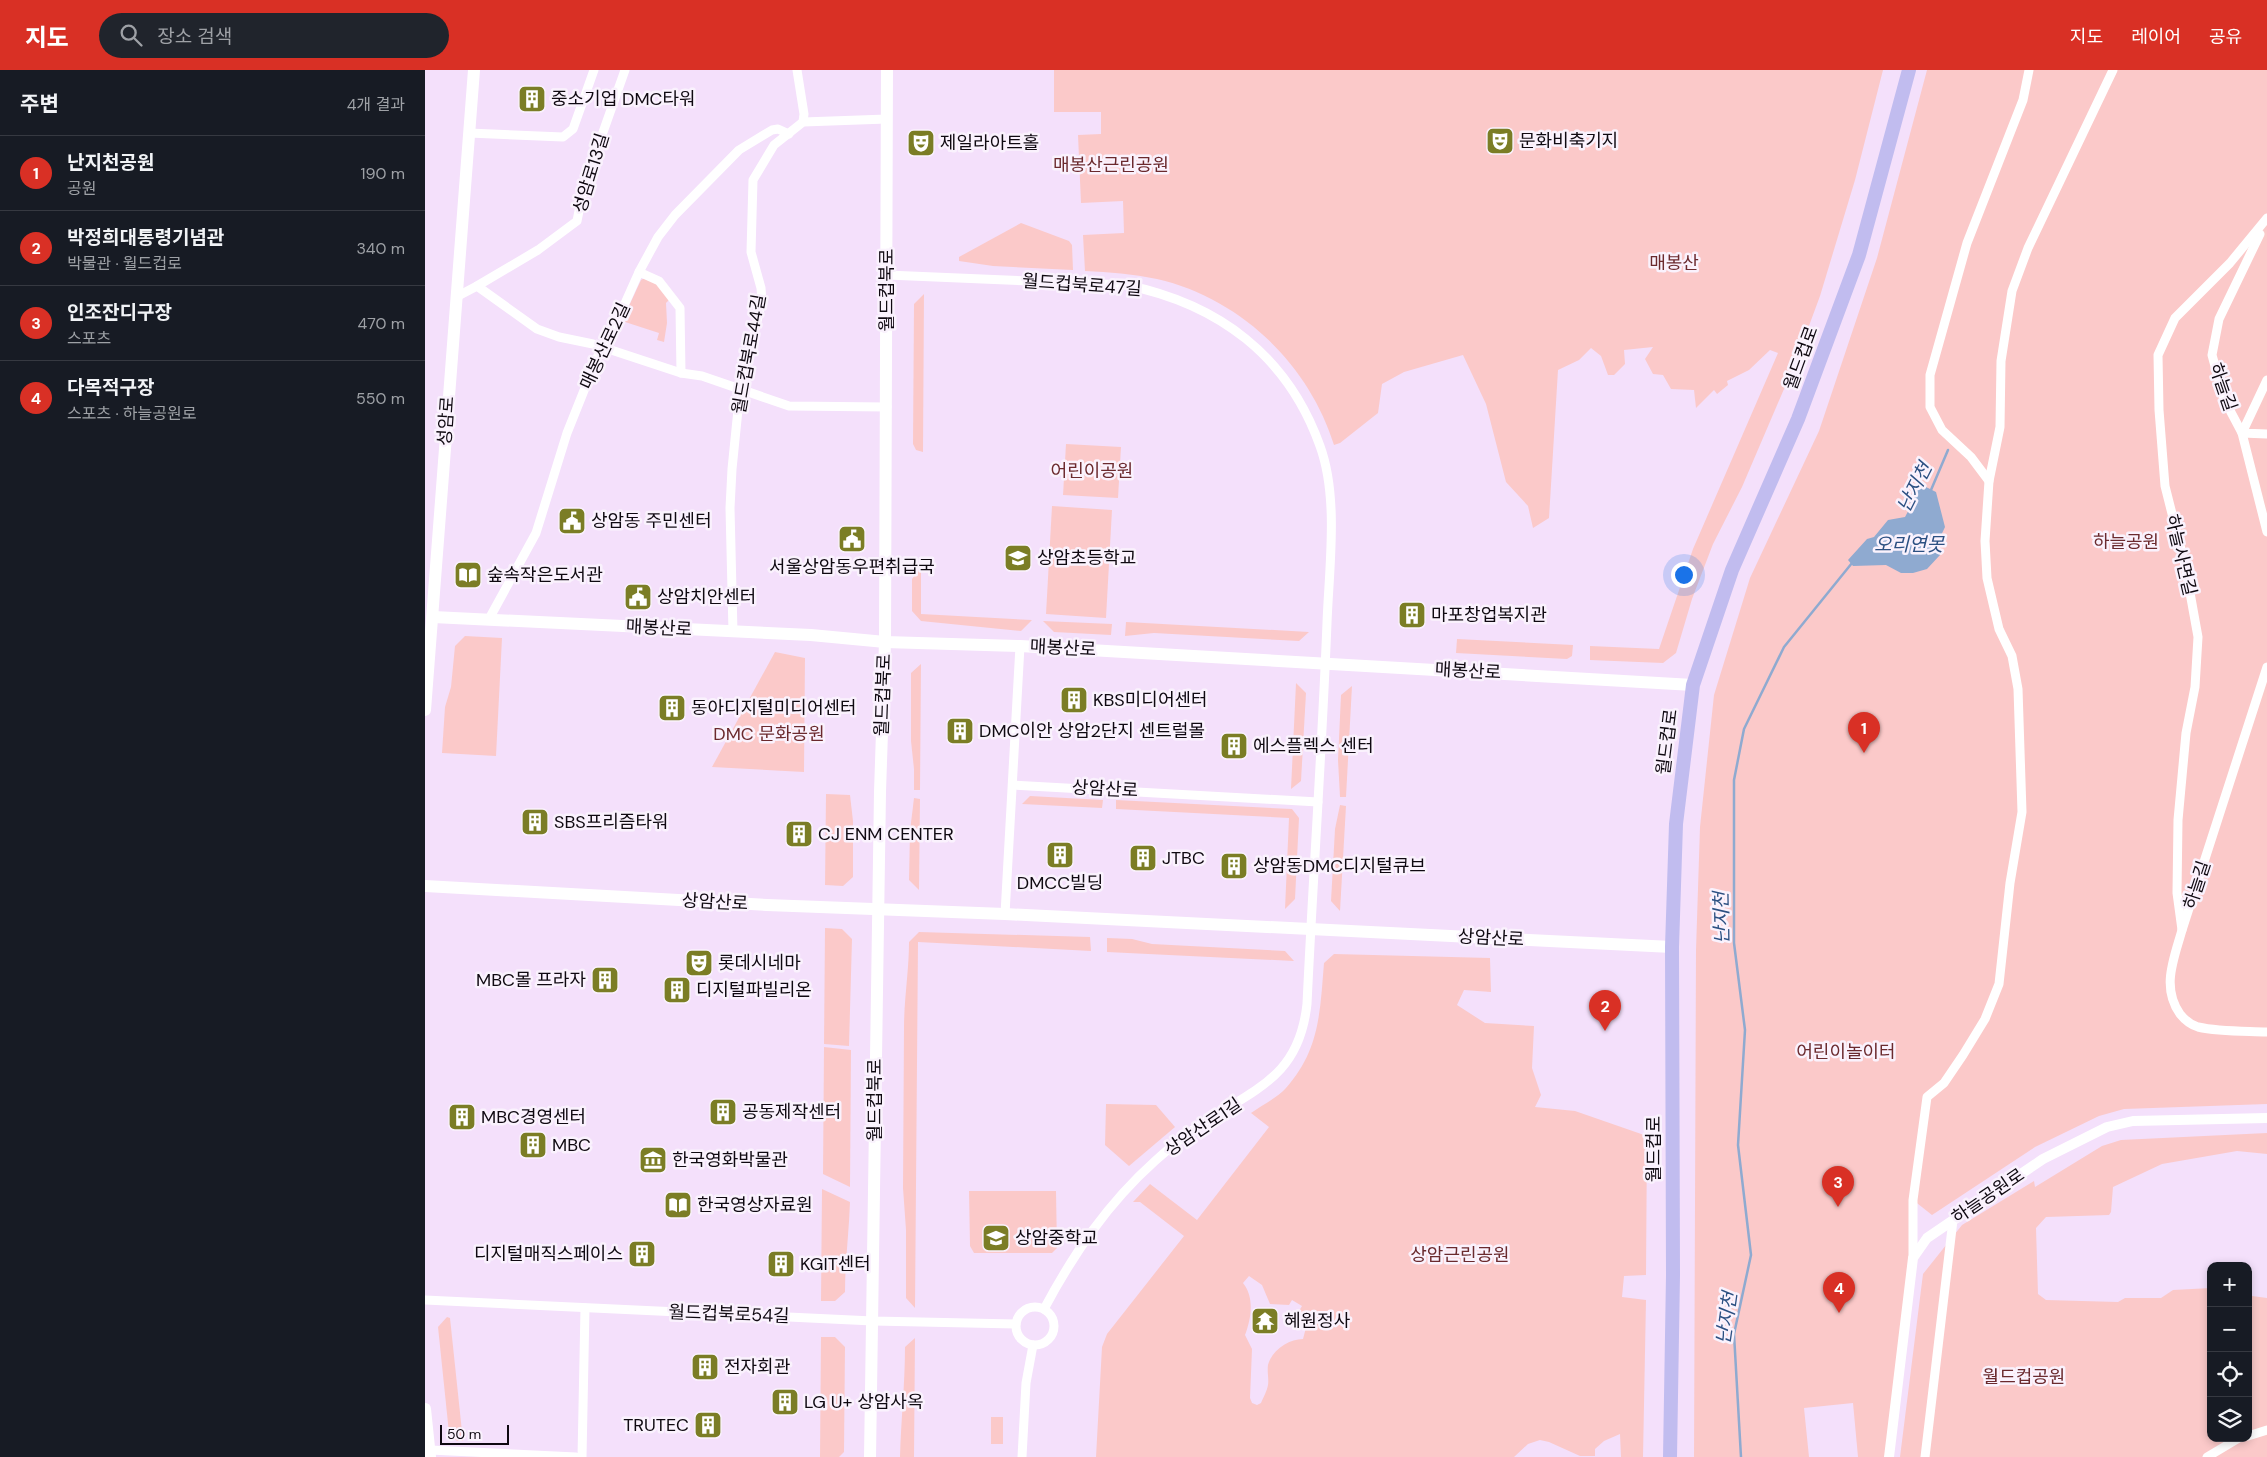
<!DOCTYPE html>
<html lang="ko">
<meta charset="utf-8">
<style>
body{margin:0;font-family:"DM Sans","Noto Sans KR",sans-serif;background:#20242c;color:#f1f3f6}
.controls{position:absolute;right:15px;bottom:15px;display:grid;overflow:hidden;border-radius:10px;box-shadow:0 2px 8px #0003}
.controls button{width:45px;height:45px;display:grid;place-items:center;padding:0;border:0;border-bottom:1px solid #363941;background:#171b24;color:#f1f3f6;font:25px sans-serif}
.scale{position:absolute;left:15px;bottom:12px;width:69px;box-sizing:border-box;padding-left:5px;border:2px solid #0f0911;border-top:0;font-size:14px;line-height:18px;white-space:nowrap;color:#0f0911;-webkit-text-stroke:4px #faf2fd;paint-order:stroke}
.you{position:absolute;left:1258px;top:504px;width:18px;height:18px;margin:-12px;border:4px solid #fff;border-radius:50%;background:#1a73e8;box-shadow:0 0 0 8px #1a73e833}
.badge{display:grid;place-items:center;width:32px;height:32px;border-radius:50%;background:#d93025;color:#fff;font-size:16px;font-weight:700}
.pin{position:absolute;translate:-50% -41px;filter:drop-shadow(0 1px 2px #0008)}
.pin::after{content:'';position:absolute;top:26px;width:18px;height:15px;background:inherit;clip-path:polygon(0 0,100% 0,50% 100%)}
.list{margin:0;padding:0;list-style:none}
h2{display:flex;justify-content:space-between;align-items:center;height:65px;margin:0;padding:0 20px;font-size:21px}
h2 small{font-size:16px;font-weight:400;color:#9ea1a6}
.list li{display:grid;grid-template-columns:32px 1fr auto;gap:15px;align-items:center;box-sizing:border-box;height:75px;padding:0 20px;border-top:1px solid #363941}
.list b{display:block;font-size:19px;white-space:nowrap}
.list p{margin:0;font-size:16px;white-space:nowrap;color:#9ea1a6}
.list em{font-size:16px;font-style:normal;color:#9ea1a6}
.icon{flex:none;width:28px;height:28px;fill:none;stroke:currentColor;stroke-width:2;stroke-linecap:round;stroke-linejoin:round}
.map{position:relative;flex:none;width:1842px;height:1387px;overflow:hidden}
header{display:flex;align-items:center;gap:30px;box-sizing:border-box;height:70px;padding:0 25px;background:#d93025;color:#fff}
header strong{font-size:24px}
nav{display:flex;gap:28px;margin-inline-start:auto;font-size:18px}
.search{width:350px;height:45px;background:#20242c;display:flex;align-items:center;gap:12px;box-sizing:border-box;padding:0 18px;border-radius:28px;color:#9ea1a6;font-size:19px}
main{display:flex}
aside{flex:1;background:#171b24}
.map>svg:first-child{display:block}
.green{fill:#fbc9c9;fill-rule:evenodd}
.water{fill:#8faad0}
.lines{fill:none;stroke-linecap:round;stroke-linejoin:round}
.stream{stroke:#8faad0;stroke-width:2.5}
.minor{stroke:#fff;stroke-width:9}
.tertiary{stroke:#fff;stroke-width:10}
.secondary{stroke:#fff;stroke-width:12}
.primary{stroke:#c1bcef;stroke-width:14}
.labels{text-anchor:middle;stroke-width:5;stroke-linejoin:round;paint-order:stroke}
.poi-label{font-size:18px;fill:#0f0911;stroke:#faf2fd;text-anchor:start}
.park-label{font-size:18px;fill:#6b2a2e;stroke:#faf2fd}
.street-label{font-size:18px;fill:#0f0911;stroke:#faf2fd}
.water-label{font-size:19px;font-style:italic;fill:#2c5082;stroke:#faf2fd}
</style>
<header>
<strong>지도</strong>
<div class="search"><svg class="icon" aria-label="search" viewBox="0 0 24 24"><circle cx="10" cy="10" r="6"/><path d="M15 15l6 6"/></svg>장소 검색</div>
<nav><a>지도</a><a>레이어</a><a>공유</a></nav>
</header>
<main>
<aside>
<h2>주변<small>4개 결과</small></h2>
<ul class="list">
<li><span class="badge">1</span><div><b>난지천공원</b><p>공원</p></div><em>190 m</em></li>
<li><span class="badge">2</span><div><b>박정희대통령기념관</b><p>박물관 · 월드컵로</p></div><em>340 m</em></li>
<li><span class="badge">3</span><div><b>인조잔디구장</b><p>스포츠</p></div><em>470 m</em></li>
<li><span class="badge">4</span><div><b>다목적구장</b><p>스포츠 · 하늘공원로</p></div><em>550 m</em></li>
</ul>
</aside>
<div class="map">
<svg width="1842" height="1387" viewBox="0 0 1842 1387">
<rect width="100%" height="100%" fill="#f4e0fb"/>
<g class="green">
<path d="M629,0H1458L1430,110L1395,226L1371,291L1317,417L1288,474L1267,529L1251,583L1238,593L1165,590V576L1234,579L1268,479L1353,283L1345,280L1324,300L1302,311L1303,315L1292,324L1289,320L1271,338L1269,320L1246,319L1238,305L1228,304L1220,289L1228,277L1199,280L1200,294L1189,305H1183L1176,286L1166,278L1154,290L1133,300L1124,448L1108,458L1103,436L1081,412L1061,334L1038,285L979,302L957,314L953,343L915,373L909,375C884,294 815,228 732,209C708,204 684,202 660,201L658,165L699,163L698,131L656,133L653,65L676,64V42H629Z"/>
<path d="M1502,0H1842V1034L1699,1039L1674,1046L1610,1077L1507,1145L1488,1130V1188L1464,1387H1433L1428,1333L1379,1338L1384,1387H1269L1271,880L1275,757L1289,625L1325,508L1394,361L1452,188Z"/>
<path d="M596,153L644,171L647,175L648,200L568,196L534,191V187Z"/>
<path d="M220,208L232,213L245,229L241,233L242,253L239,272L232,270L234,263L197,251L216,210Z"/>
<path d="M499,224L498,382L491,380L488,374L489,234Z"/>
<path d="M641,374L696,377L693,428L638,425Z"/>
<path d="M627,436L687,440L681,548L621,544Z"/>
<path d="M496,497V544L607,550L596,561L496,551L487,541V509Z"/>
<path d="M618,551L687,554L686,565L629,562Z"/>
<path d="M701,552L884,562L874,571L729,563L700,566Z"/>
<path d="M40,566L77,568L71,686L17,683L20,637L26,617L30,576Z"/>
<path d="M1032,569L1148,575L1147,586L1142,589L1031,583Z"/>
<path d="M350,582L380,588L379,702L287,697Z"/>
<path d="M496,594L495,720H489V699L486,671V603Z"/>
<path d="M871,613L881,623L876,711L866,719Z"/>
<path d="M927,616L921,727H915L913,690L916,625Z"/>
<path d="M401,724L425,725L428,751V807L418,816L400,815Z"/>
<path d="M605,726L678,730L677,738L597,734Z"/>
<path d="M489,728L495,729L494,820L484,810L485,761Z"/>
<path d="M691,730L867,739L874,748L870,829L860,839L864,748L691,739Z"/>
<path d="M915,735L921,736L915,841L906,831L910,759Z"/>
<path d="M400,858L417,859L427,869L424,976L399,974Z"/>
<path d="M494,862L665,867L666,881L493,872L490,1238L481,1228V1160L478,1118L479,958C479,929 484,901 484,872Z"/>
<path d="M682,868L707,869L727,874L860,881L869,891L682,882Z"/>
<path d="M909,884L1065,888L1066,922L1039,920L1032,935L1060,953L1109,956L1107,998L1116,1025L1110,1037L1150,1041L1222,1066L1221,1205L1199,1206L1197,1227L1221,1230L1218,1387H1196L1195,1364L1179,1371L1170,1379V1386H1155L1124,1372L1115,1370L1103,1374L1089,1387H671L677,1277L682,1264L759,1166L715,1132H708L725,1114L772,1150L844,1057L826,1043C837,1035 852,1028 861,1018C895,980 895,941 899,893ZM824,1206L837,1215L845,1234L864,1235L867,1230L877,1236L871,1246L883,1250L878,1269C864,1269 847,1280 843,1295C842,1302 844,1309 843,1315C842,1321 838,1328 836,1333L832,1335L827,1333L825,1328L827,1279L820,1265C826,1249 830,1228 818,1213Z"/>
<path d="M399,977L426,980L425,1117L398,1104Z"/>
<path d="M681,1034L731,1035L750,1057L704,1096L680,1075Z"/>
<path d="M1842,1063V1084L1812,1081L1737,1094L1688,1117L1686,1142L1684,1145L1621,1147L1611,1158L1613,1224L1621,1230L1693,1232L1700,1228H1736L1748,1220L1786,1218V1368H1823V1222L1827,1226L1842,1228V1387H1475L1498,1204L1537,1155L1609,1111L1610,1117L1677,1076L1696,1070Z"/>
<path d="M397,1119L425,1132C424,1162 420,1192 420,1222L410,1231H396Z"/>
<path d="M544,1121H631L632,1178L627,1183H549L545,1176Z"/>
<path d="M22,1247L25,1248L38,1371H32L24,1363L13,1257Z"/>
<path d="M396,1267H410L420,1277L419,1382L414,1387H395Z"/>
<path d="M490,1268L489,1387H475C476,1350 480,1314 480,1277Z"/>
<rect x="566" y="1347" width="12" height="27"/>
</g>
<path class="water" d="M1501,417L1511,422L1520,457L1512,474L1515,485L1502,499L1488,503H1476L1461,495L1428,496L1423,490L1442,469L1449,467L1463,450L1480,447L1487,434L1482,430L1492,418Z"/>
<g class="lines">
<g class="stream">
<path d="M1506,420L1523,380"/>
<path d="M1316,1387L1309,1264L1326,1185L1313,1075L1320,960L1309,873V710L1319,659L1359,577L1427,493"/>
</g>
<g class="minor">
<path d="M372,0L379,44L378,52"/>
<path d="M44,63L138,67L148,59L169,0"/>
<path d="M1835,164L1794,249L1787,285L1799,329L1817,363L1842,462"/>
<path d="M214,202L234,211L255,238L256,303"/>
<path d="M462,205L701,215C794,234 863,286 895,376C914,428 904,498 902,553C897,680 888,807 882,934C875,998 842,1014 791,1045C769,1057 749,1074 730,1091C683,1133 649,1183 619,1239"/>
<path d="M52,216L113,180L152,151L159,116L200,0"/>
<path d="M33,226L52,216L112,259L134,267L168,274L256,303L277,306L364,336L462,337"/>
<path d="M1842,310L1817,363L1842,364"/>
<path d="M1564,411L1546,387L1517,360L1505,337V305L1542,173L1598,30L1604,0"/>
<path d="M64,549L111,463L142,363L176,278L184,269L214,202L233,167L250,145L314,80L347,60L353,59L364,64"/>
<path d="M308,562L305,438L307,399L315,320L337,231L336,218L326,182L328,110L349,75L378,52L462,49"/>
<path d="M1842,597L1757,860C1749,889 1736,917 1755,944C1759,949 1766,955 1773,957C1795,962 1820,961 1842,962"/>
<path d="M588,715L893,732"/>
<path d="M580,844L595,576"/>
<path d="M1757,860L1752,823L1753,750L1761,663L1770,617L1773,567L1760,495L1740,416L1734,340L1733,285L1750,248L1805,193L1842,148"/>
<path d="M1488,1188V1130L1502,1027L1519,1013L1538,985L1560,949L1574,914L1585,813L1597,742L1593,619L1587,586L1574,559L1562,508L1560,471L1564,411L1575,357L1576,291L1587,221L1603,178L1688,0"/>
<path d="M0,1230L448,1251L591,1254"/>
<circle cx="610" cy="1256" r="19"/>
<path d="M1823,1366L1842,1360"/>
<path d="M5,1380L151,1387"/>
<path d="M157,1387L160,1238"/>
<path d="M597,1387L601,1313L608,1275"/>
<path d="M1500,1387L1528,1150"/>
<path d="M1782,1387L1814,1368"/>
</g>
<path class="tertiary" d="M1464,1387L1488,1188L1502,1168L1618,1089L1682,1057L1708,1051L1842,1048"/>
<g class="secondary">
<path d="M8,547L386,565L460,572L595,576L1268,615"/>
<path d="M0,640L49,0"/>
<path d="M0,816L342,835L580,844L1247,877"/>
<path d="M0,1339L5,1387"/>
<path d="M445,1387L455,722L460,572L462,0"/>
</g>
<path class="primary" d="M1245,1387L1248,1205L1247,877L1251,754L1268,615L1307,500L1373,349L1434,185L1484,0"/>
</g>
<defs>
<symbol id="building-square" viewBox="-11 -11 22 22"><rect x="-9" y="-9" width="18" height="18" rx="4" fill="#7b7d25" stroke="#faf2fd"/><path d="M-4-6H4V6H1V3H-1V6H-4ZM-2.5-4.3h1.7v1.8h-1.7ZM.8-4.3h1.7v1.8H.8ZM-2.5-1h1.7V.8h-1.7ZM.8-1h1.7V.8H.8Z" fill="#fff"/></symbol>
<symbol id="theatre-square" viewBox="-11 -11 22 22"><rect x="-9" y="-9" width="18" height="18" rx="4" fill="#7b7d25" stroke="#faf2fd"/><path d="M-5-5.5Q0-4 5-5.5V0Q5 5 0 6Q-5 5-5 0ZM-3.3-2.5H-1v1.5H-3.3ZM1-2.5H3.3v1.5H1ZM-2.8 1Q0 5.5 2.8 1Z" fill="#fff"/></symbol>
<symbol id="civic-square" viewBox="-11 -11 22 22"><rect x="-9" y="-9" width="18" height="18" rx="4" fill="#7b7d25" stroke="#faf2fd"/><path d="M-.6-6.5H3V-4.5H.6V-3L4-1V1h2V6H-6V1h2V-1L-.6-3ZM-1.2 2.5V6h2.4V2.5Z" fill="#fff"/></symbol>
<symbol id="school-square" viewBox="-11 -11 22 22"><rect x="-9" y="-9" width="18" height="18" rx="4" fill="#7b7d25" stroke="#faf2fd"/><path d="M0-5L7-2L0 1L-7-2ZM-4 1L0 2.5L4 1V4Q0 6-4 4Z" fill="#fff"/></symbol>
<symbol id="library-square" viewBox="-11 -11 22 22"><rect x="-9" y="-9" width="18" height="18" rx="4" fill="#7b7d25" stroke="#faf2fd"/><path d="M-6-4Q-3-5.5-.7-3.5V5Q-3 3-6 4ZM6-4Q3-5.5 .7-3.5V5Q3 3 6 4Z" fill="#fff"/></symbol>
<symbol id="museum-square" viewBox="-11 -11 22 22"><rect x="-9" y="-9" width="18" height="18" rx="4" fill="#7b7d25" stroke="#faf2fd"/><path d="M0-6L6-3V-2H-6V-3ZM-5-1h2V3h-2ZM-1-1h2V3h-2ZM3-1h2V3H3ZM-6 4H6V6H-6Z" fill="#fff"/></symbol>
<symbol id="temple-square" viewBox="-11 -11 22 22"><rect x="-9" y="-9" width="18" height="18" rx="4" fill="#7b7d25" stroke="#faf2fd"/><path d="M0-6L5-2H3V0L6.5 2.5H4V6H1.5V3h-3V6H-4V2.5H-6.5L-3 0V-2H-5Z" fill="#fff"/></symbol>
</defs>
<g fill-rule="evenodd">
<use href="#building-square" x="91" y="13" width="32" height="32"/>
<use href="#theatre-square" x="1059" y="55" width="32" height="32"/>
<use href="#theatre-square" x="480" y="57" width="32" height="32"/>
<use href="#civic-square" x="131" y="435" width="32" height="32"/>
<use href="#civic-square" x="411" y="453" width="32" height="32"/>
<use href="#school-square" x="577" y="472" width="32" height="32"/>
<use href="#library-square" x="27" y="489" width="32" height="32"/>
<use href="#civic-square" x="197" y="511" width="32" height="32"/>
<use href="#building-square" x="971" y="529" width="32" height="32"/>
<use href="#building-square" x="633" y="614" width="32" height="32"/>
<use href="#building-square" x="231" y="622" width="32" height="32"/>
<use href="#building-square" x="519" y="645" width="32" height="32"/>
<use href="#building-square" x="793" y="660" width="32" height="32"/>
<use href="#building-square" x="94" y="736" width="32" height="32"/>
<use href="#building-square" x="358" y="748" width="32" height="32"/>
<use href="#building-square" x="619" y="769" width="32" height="32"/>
<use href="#building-square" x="702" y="772" width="32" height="32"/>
<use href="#building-square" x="793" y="780" width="32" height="32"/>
<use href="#theatre-square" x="258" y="877" width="32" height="32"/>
<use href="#building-square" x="164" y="894" width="32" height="32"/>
<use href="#building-square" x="236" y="904" width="32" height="32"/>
<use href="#building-square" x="282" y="1026" width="32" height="32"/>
<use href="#building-square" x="21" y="1031" width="32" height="32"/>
<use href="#building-square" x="92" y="1059" width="32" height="32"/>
<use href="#museum-square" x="212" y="1074" width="32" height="32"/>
<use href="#library-square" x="237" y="1119" width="32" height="32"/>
<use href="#school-square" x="555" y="1152" width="32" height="32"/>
<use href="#building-square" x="201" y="1168" width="32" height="32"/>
<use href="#building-square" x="340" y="1178" width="32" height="32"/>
<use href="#temple-square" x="824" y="1235" width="32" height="32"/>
<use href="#building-square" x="264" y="1281" width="32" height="32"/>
<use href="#building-square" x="344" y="1316" width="32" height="32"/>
<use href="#building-square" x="267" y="1339" width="32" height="32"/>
</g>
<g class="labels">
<g class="poi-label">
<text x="126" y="35">중소기업 DMC타워</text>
<text x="1094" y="77">문화비축기지</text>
<text x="515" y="79">제일라아트홀</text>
<text x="166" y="457">상암동 주민센터</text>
<text x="612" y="494">상암초등학교</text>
<text x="427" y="503" text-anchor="middle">서울상암동우편취급국</text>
<text x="62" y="511">숲속작은도서관</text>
<text x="232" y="533">상암치안센터</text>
<text x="1006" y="551">마포창업복지관</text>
<text x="668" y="636">KBS미디어센터</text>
<text x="266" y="644">동아디지털미디어센터</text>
<text x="554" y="667">DMC이안 상암2단지 센트럴몰</text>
<text x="828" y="682">에스플렉스 센터</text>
<text x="129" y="758">SBS프리즘타워</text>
<text x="393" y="770">CJ ENM CENTER</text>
<text x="737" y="794">JTBC</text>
<text x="828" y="802">상암동DMC디지털큐브</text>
<text x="635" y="819" text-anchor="middle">DMCC빌딩</text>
<text x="293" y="899">롯데시네마</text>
<text x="161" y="916" text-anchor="end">MBC몰 프라자</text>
<text x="271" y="926">디지털파빌리온</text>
<text x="317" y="1048">공동제작센터</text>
<text x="56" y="1053">MBC경영센터</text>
<text x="127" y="1081">MBC</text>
<text x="247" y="1096">한국영화박물관</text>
<text x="272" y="1141">한국영상자료원</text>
<text x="590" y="1174">상암중학교</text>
<text x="198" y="1190" text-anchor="end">디지털매직스페이스</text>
<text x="375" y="1200">KGIT센터</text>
<text x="859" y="1257">혜원정사</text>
<text x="299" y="1303">전자회관</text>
<text x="379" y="1338">LG U+ 상암사옥</text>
<text x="264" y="1361" text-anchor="end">TRUTEC</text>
</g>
<g class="park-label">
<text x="686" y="101">매봉산근린공원</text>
<text x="1249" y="199">매봉산</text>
<text x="667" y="407">어린이공원</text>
<text x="1701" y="478">하늘공원</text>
<text x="344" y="670">DMC 문화공원</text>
<text x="1421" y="988">어린이놀이터</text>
<text x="1035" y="1191">상암근린공원</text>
<text x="1599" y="1313">월드컵공원</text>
</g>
<g class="street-label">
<text transform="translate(166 103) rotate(-73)" y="6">성암로13길</text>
<text transform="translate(657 215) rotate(4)" y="6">월드컵북로47길</text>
<text transform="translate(462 220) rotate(-90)" y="6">월드컵북로</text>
<text transform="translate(180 276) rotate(-65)" y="6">매봉산로2길</text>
<text transform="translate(324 284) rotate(-80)" y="6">월드컵북로44길</text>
<text transform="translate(1376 288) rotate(-70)" y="6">월드컵로</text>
<text transform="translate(1798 317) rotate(71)" y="6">하늘길</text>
<text transform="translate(21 351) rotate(-86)" y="6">성암로</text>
<text transform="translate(1756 485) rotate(77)" y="6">하늘사면길</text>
<text transform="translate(234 558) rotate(3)" y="6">매봉산로</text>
<text transform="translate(638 578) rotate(3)" y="6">매봉산로</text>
<text transform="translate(1043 601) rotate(3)" y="6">매봉산로</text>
<text transform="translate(458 625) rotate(-88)" y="6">월드컵북로</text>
<text transform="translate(1242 672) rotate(-83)" y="6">월드컵로</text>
<text transform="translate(680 719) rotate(3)" y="6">상암산로</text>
<text transform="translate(1772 815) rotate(-72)" y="6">하늘길</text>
<text transform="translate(290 832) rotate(3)" y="6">상암산로</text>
<text transform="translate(1066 868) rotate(3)" y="6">상암산로</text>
<text transform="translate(450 1030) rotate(-90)" y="6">월드컵북로</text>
<text transform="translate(778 1057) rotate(-34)" y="6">상암산로1길</text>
<text transform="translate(1229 1079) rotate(-90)" y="6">월드컵로</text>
<text transform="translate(1563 1126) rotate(-34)" y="6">하늘공원로</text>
<text transform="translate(304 1244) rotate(2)" y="6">월드컵북로54길</text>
</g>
<g class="water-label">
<text transform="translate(1489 417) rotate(-63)" y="7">난지천</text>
<text x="1484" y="481">오리연못</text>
<text transform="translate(1296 848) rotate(-91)" y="7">난지천</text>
<text transform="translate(1301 1248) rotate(-82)" y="7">난지천</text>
</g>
</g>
</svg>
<div class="controls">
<button>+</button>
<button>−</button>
<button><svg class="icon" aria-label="locate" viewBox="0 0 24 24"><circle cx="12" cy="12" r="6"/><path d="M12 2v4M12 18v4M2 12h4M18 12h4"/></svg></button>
<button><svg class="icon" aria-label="layers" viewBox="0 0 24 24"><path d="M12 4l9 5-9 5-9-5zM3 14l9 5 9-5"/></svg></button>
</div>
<div class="scale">50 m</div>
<div class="you"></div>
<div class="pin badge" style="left:1439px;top:683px">1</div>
<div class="pin badge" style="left:1180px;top:961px">2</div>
<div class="pin badge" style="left:1413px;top:1137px">3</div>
<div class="pin badge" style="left:1414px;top:1243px">4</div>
</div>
</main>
